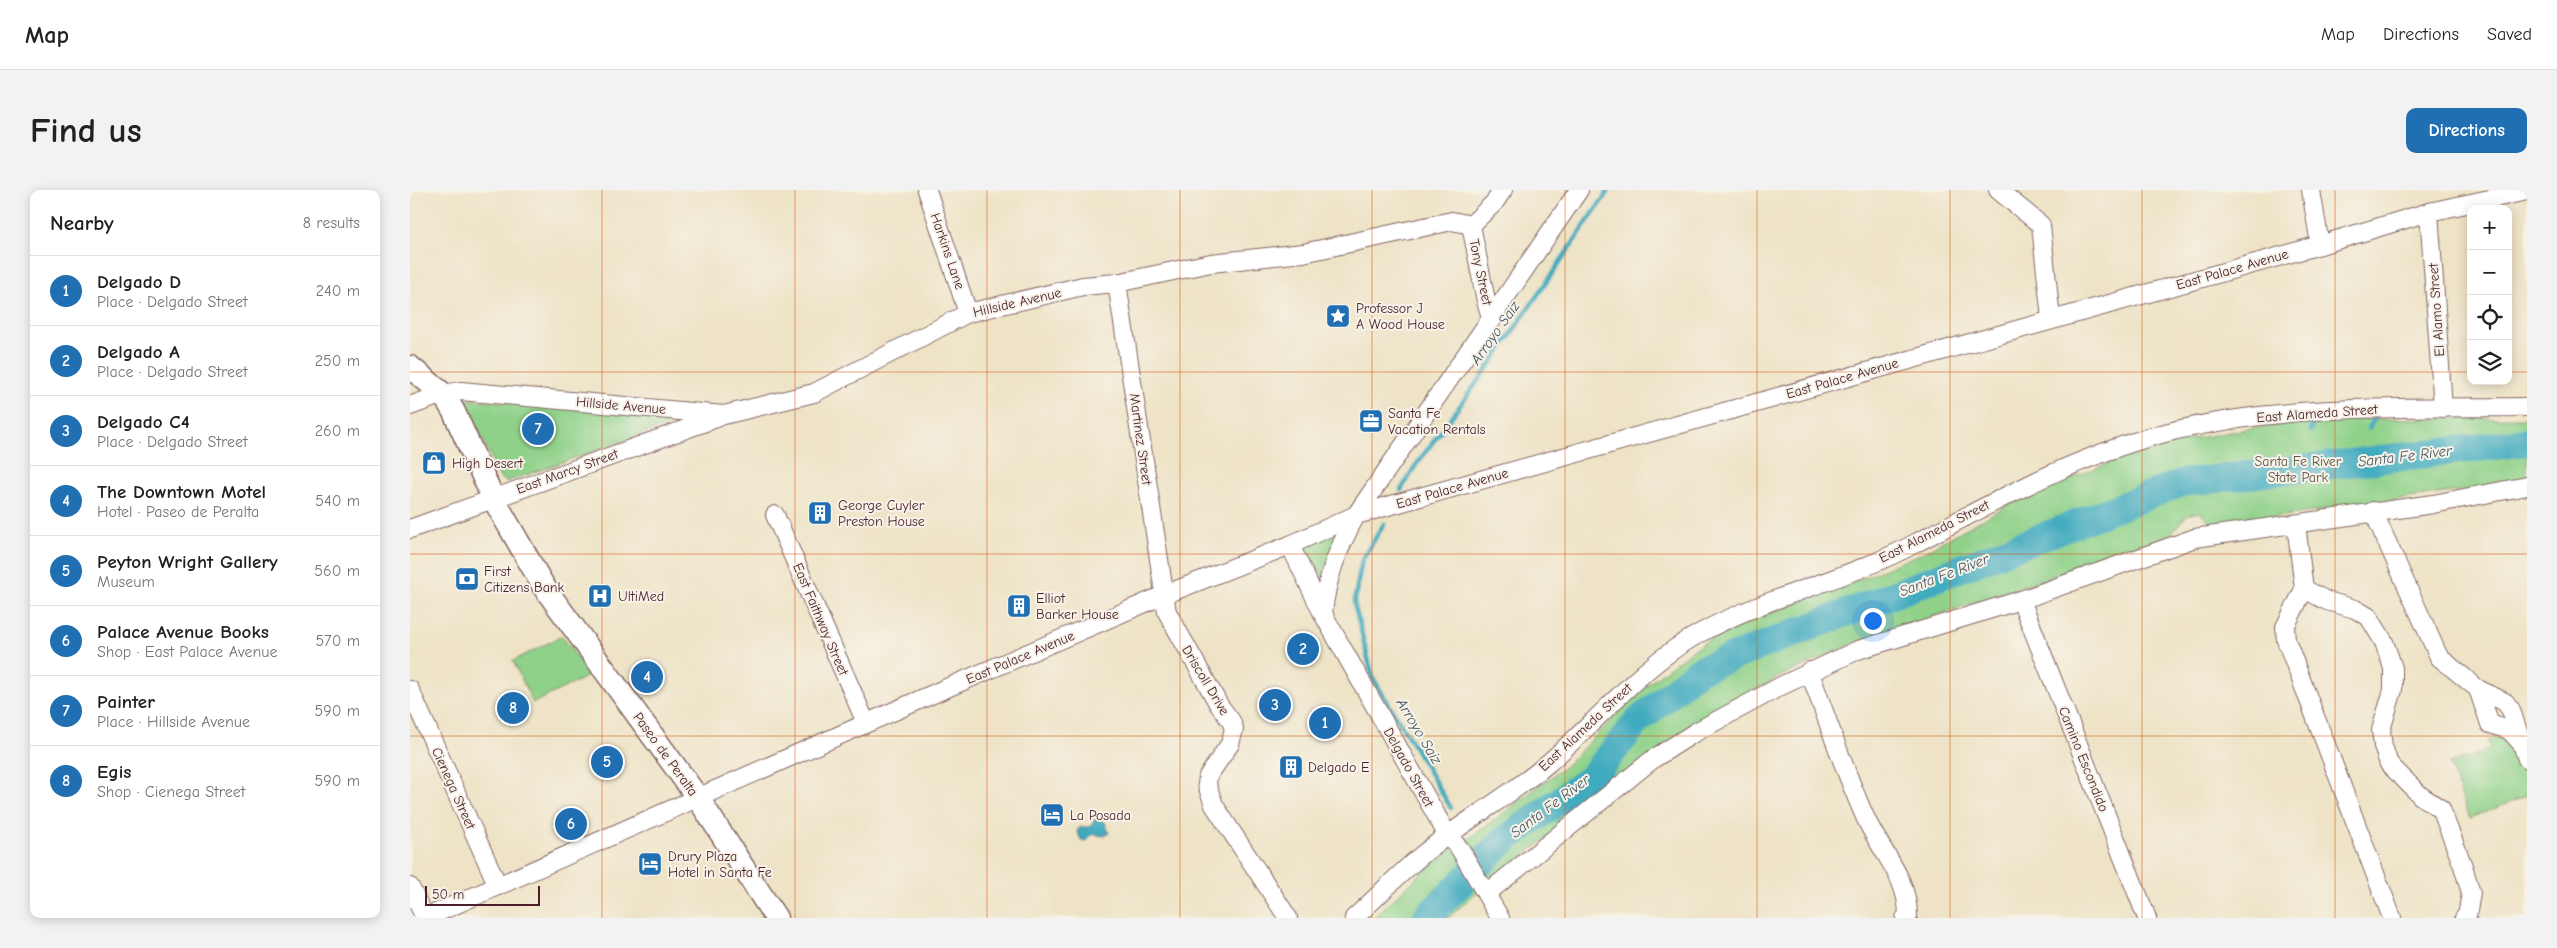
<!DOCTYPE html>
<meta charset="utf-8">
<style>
body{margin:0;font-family:"Comic Neue",sans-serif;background:#f2f2f2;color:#202124}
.controls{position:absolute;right:15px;top:15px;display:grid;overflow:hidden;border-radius:10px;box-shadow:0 2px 12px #0003}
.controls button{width:45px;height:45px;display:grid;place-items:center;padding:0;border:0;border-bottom:1px solid #e0e0e0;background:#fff;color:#202124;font:25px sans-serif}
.scale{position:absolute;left:15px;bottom:12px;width:115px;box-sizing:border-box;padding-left:5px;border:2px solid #4a1f2b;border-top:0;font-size:14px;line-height:18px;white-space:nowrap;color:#4a1f2b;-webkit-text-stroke:4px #f7f3e8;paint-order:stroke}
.you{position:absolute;left:1462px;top:430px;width:18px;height:18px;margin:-12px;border:4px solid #fff;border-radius:50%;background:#1a73e8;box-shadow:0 0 0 8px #1a73e833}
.badge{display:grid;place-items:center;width:32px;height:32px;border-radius:50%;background:#1f6fb2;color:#fff;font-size:16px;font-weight:700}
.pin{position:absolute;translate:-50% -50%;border:2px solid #fff;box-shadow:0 1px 5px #0006}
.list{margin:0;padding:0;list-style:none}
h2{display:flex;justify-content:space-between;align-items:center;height:65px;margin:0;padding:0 20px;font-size:21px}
h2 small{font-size:16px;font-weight:400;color:#757577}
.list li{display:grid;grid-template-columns:32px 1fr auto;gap:15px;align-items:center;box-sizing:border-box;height:70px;padding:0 20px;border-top:1px solid #e0e0e0}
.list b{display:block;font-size:19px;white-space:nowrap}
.list p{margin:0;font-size:16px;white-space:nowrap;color:#757577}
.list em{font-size:16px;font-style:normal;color:#757577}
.icon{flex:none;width:28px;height:28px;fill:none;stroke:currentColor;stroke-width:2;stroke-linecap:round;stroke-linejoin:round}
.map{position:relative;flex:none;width:2117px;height:728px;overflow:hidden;border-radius:10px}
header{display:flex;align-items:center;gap:30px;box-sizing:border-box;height:70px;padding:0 25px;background:#fff;border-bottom:1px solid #e0e0e0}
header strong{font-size:24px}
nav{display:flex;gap:28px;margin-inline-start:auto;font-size:18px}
.intro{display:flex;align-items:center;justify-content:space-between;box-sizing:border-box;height:120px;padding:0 30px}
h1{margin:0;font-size:35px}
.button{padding:12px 22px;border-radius:10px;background:#1f6fb2;color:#fff;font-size:18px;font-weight:700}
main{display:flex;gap:30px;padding:0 30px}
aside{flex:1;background:#fff;border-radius:10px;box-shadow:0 2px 12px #0003}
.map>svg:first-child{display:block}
.green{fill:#8fd189;stroke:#6c785a}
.water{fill:#3faabf;stroke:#446475}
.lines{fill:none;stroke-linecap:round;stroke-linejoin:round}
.stream{stroke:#3faabf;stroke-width:4.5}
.river{stroke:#3faabf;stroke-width:28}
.minor-casing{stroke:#836461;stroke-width:20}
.major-casing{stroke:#836461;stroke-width:25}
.minor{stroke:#fff;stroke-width:18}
.major{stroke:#fff;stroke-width:22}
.grid{fill:none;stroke:#d8530f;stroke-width:1;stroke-opacity:0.55}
.labels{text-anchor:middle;stroke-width:4;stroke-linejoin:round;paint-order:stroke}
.street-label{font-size:14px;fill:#4a1f2b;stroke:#f7f3e8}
.poi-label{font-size:14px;fill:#4a1f2b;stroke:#f7f3e8;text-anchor:start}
.park-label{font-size:14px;fill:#5f5447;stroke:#f7f3e8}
.water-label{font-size:15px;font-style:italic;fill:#465766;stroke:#f7f3e8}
</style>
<header>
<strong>Map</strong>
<nav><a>Map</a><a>Directions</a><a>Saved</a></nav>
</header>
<div class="intro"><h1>Find us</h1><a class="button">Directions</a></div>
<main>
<aside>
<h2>Nearby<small>8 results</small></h2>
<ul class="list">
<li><span class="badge">1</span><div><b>Delgado D</b><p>Place · Delgado Street</p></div><em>240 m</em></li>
<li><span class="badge">2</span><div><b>Delgado A</b><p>Place · Delgado Street</p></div><em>250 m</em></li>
<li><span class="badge">3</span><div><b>Delgado C4</b><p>Place · Delgado Street</p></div><em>260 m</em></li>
<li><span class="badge">4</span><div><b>The Downtown Motel</b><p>Hotel · Paseo de Peralta</p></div><em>540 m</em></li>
<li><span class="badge">5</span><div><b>Peyton Wright Gallery</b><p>Museum</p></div><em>560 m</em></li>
<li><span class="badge">6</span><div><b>Palace Avenue Books</b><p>Shop · East Palace Avenue</p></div><em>570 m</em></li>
<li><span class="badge">7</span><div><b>Painter</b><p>Place · Hillside Avenue</p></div><em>590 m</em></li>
<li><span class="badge">8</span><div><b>Egis</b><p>Shop · Cienega Street</p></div><em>590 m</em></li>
</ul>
</aside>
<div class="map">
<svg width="2117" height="728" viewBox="0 0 2117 728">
<rect width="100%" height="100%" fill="#f7f3e8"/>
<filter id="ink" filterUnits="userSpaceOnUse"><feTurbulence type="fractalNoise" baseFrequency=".02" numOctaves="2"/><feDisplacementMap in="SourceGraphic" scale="10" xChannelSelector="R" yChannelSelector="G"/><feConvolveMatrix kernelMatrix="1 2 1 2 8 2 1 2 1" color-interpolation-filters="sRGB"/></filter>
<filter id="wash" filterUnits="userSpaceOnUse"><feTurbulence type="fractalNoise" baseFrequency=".0096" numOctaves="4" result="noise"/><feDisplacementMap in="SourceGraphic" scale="20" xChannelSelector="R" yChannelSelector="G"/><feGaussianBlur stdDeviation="1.12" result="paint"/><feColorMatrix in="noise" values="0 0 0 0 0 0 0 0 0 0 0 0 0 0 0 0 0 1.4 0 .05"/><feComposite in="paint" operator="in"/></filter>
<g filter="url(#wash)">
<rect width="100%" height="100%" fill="#eee3c6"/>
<g class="green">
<path d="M55,209L263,227L267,232L96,292L90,288Z"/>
<path d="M2117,228V291L1860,328L1802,334L1789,322L1777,325L1757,347L1445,453L1369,487L1305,522L1089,684L1078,688L1067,702L1038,728H963L1028,668L1063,646L1158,574L1231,499L1277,464L1300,449L1331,434L1461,385L1512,363L1609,309L1716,266L1771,251L1843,238L1932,229Z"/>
<path d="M928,342L910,395L906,394L894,358Z"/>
<path d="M152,446L180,485L123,513L103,471Z"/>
<path d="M2105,542L2117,577V606L2060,628L2039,574L2067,565L2080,558L2078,551Z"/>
</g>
<path class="water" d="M685,629L695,632L699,643L694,646L683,644L676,651L671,650L667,640L671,637H680Z"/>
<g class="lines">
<g class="stream">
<path d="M1959,238L1965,228"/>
<path d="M1900,241L1903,232"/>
<path d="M991,300L1006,275L1080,175L1199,0"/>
<path d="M974,334L952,370L944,413L963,488L1041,618"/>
</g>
<path class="river" d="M1016,728L1093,651L1181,588L1229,530L1289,480L1771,293L2117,252"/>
</g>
</g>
<g filter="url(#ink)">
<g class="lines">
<defs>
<g id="minor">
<path d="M517,0L558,123"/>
<path d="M1588,0L1631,35L1641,129"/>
<path d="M1901,0L1910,55"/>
<path d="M2019,22L2033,218"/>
<path d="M1061,35L1076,111L1082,130"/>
<path d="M707,93L757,422L809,515L821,531L824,539L820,554L798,586L797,595L804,615L878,728"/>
<path d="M0,216L33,204L51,201L314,225L404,203L558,123L673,96L707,93L801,73L893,63L1042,31L1061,35L1084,13L1093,0"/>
<path d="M1963,321L2029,467L2068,499L2095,512L2101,520L2117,569"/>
<path d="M365,325L456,533"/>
<path d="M1886,334L1894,399L1875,437L1876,450L1982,728"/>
<path d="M0,339L309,227"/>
<path d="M880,355L913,424L1038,646L1050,659L1090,728"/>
<path d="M1894,399L1917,411L1945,419L1959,427L1974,452L1983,478V500L1971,540L1973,556L1979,574L2011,606L2031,619L2053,676L2061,703L2057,726L2054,728"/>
<path d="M1611,410L1737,728"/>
<path d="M913,424C916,387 929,357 946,325L1169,0"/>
<path d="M1399,481C1418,530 1434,581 1456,629C1471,662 1498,687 1498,726L1495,728"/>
<path d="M2068,499L2080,534L2099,540L2111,553"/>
<path d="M0,500L88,696"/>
<path d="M0,697L15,728"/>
<path d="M1076,704L1243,569L1284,543L1371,496L1448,460L1611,410L1785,348L2023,314L2117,296"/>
<path d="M15,728L532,500L754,405L880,355L946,325L1910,55L2019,22L2117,1"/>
<path d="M944,728C967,707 989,684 1012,665C1052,632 1097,608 1136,575C1189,531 1230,475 1292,442C1360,405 1438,390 1506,353C1591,308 1673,262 1767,240C1882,214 2000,218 2117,217"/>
</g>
<path id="major" d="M0,177L33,204L44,222L83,308L134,397L288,608L366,728"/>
</defs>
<use href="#minor" class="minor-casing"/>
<use href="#major" class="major-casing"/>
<use href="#minor" class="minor"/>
<use href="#major" class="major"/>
</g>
</g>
<path class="grid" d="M192,0V728M385,0V728M577,0V728M770,0V728M962,0V728M1155,0V728M1347,0V728M1540,0V728M1732,0V728M1925,0V728M0,182H2061M2098,182H2117M0,364H2117M0,546H2117"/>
<defs>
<symbol id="sight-square" viewBox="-11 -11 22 22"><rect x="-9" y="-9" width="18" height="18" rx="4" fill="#1f6fb2" stroke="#f7f3e8"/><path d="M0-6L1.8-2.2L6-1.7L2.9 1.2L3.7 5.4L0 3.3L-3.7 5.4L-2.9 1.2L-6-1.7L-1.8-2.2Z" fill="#fff"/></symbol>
<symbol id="office-square" viewBox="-11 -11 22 22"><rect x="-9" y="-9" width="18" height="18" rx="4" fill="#1f6fb2" stroke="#f7f3e8"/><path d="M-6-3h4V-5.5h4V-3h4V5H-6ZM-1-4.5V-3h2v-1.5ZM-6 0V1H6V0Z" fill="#fff"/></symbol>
<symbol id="shop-square" viewBox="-11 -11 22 22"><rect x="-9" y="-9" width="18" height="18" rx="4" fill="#1f6fb2" stroke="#f7f3e8"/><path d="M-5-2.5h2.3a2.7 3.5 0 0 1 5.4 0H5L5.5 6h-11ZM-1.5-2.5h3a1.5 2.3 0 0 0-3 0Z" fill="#fff"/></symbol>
<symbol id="building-square" viewBox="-11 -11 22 22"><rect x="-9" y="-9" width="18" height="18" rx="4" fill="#1f6fb2" stroke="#f7f3e8"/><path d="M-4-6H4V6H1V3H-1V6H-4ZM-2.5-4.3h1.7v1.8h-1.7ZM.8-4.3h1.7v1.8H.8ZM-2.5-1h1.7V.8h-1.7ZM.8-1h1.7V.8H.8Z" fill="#fff"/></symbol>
<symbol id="bank-square" viewBox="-11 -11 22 22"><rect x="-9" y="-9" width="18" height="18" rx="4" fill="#1f6fb2" stroke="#f7f3e8"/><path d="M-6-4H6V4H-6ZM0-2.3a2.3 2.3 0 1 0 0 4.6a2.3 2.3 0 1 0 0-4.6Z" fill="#fff"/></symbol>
<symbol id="hospital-square" viewBox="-11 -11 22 22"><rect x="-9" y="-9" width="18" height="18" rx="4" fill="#1f6fb2" stroke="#f7f3e8"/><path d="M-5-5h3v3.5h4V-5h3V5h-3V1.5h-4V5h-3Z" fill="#fff"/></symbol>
<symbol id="hotel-square" viewBox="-11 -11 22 22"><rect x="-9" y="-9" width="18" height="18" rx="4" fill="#1f6fb2" stroke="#f7f3e8"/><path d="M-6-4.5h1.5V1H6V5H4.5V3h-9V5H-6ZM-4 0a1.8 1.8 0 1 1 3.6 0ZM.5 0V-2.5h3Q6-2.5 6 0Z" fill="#fff"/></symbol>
</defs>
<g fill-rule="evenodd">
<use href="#sight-square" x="914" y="112" width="28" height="28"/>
<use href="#office-square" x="947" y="217" width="28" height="28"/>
<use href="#shop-square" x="10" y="259" width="28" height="28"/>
<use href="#building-square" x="396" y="309" width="28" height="28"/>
<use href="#bank-square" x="43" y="375" width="28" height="28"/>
<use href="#hospital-square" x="176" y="392" width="28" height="28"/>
<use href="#building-square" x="595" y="402" width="28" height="28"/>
<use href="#building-square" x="867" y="563" width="28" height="28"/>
<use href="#hotel-square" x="628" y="611" width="28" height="28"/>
<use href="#hotel-square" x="226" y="660" width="28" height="28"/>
</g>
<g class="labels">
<g class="street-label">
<text transform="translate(538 61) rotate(71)" y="5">Harkins Lane</text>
<text transform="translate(1822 79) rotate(-16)" y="5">East Palace Avenue</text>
<text transform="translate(1071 82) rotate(78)" y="5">Tony Street</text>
<text transform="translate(607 112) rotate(-13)" y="5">Hillside Avenue</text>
<text transform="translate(2026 120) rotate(-94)" y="5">El Alamo Street</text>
<text transform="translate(1432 188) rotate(-16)" y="5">East Palace Avenue</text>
<text transform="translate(211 215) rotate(5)" y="5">Hillside Avenue</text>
<text transform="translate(1907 223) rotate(-4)" y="5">East Alameda Street</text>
<text transform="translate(731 249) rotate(82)" y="5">Martinez Street</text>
<text transform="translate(157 281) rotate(-20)" y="5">East Marcy Street</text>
<text transform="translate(1042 298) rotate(-16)" y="5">East Palace Avenue</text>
<text transform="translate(1524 341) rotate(-27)" y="5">East Alameda Street</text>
<text transform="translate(411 429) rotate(67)" y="5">East Faithway Street</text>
<text transform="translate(610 467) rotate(-23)" y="5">East Palace Avenue</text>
<text transform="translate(796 490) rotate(59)" y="5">Driscoll Drive</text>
<text transform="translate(1175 537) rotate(-43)" y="5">East Alameda Street</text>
<text transform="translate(256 564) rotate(54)" y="5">Paseo de Peralta</text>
<text transform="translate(1674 569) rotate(68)" y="5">Camino Escondido</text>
<text transform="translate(999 577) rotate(61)" y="5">Delgado Street</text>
<text transform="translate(44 598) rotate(66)" y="5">Cienega Street</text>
</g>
<g class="poi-label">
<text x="946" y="123">Professor J<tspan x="946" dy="16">A Wood House</tspan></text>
<text x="978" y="228">Santa Fe<tspan x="978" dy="16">Vacation Rentals</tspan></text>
<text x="42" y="278">High Desert</text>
<text x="428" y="320">George Cuyler<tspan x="428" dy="16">Preston House</tspan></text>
<text x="74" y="386">First<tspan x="74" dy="16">Citizens Bank</tspan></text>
<text x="208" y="411">UltiMed</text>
<text x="626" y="413">Elliot<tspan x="626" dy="16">Barker House</tspan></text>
<text x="898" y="582">Delgado E</text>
<text x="660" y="630">La Posada</text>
<text x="258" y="671">Drury Plaza<tspan x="258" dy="16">Hotel in Santa Fe</tspan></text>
</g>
<g class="park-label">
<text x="1888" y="276">Santa Fe River<tspan x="1888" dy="16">State Park</tspan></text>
</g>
<g class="water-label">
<text transform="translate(1085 143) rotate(-55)" y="5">Arroyo Saiz</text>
<text transform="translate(1995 266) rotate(-7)" y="5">Santa Fe River</text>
<text transform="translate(1534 385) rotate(-21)" y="5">Santa Fe River</text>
<text transform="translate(1009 541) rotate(59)" y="5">Arroyo Saiz</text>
<text transform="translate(1140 616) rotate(-37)" y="5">Santa Fe River</text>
</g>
</g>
</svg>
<div class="controls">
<button>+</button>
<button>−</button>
<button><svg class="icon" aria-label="locate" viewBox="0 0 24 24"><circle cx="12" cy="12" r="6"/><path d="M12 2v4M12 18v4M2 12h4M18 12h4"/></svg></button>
<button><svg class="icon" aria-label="layers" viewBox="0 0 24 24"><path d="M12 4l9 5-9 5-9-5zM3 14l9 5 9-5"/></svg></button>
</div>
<div class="scale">50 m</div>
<div class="you"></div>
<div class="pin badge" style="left:915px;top:533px">1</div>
<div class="pin badge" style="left:893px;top:459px">2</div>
<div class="pin badge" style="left:865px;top:515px">3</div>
<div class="pin badge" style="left:237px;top:487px">4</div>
<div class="pin badge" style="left:197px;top:572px">5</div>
<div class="pin badge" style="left:161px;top:634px">6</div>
<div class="pin badge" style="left:128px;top:239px">7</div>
<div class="pin badge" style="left:103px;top:518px">8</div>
</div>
</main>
